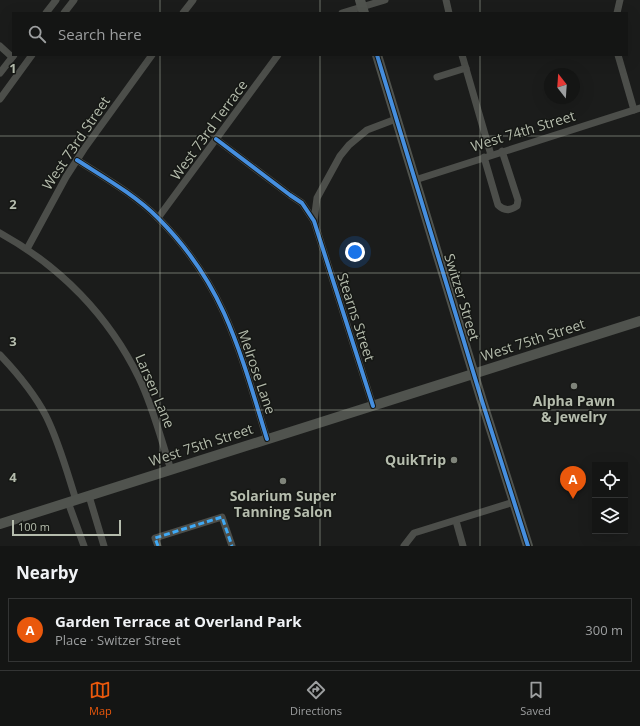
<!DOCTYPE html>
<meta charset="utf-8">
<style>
body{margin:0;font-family:"Open Sans",sans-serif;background:#1d1e1d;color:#f1f3f6}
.controls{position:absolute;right:12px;bottom:12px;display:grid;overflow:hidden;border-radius:0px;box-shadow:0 4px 16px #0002}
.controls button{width:36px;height:36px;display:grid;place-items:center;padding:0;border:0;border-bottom:1px solid #333434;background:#141514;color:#f1f3f6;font:20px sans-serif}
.compass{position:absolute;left:544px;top:68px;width:36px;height:36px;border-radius:50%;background:#141514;box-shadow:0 4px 16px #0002;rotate:343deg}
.scale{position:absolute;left:12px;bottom:10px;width:109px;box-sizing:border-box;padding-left:4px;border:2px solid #b5bcad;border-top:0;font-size:11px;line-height:14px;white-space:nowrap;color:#b5bcad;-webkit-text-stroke:3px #161815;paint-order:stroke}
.you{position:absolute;left:355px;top:252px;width:14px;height:14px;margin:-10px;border:3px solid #fff;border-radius:50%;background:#1a73e8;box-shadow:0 0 0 6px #1a73e833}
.badge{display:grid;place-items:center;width:26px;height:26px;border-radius:50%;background:#ea580c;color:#fff;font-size:13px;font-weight:700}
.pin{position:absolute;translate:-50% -33px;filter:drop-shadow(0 1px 2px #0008)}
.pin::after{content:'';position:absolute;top:21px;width:14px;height:12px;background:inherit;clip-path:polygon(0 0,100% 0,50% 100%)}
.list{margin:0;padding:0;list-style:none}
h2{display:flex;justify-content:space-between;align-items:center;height:52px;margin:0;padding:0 16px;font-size:17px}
h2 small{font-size:13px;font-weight:400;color:#9d9fa0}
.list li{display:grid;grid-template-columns:26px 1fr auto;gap:12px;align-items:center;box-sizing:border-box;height:64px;margin:0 8px 8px;padding:0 8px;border:1px solid #333434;border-radius:0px}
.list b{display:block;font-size:15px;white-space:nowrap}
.list p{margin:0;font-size:13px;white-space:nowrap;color:#9d9fa0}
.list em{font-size:13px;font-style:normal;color:#9d9fa0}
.icon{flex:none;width:22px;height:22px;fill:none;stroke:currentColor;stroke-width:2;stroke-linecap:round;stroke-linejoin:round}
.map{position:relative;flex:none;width:640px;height:546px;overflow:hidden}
.search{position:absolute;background:#141514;box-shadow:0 4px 16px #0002;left:12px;right:12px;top:12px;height:44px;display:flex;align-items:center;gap:10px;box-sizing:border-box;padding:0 14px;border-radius:0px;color:#9d9fa0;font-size:15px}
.sheet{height:124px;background:#141514}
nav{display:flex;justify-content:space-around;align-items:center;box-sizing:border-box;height:56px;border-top:1px solid #333434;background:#141514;font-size:11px;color:#9d9fa0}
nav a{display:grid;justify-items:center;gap:2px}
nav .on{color:#ea580c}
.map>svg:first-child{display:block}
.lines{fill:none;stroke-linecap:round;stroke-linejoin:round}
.street{stroke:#4c4e4a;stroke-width:7}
.secondary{stroke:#50534e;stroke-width:10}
.quiet{stroke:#3fa9f5;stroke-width:3;stroke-dasharray:6 3;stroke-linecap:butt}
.cycleway-casing{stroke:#161815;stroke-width:6}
.cycleway{stroke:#468fdf;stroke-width:4}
.grid{fill:none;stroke:#b5bcad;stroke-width:1;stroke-opacity:0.55}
.poi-dot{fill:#7f847a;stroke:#161815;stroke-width:1.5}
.labels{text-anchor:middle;stroke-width:3;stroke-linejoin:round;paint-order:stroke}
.street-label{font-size:14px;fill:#b5bcad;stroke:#161815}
.poi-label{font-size:14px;font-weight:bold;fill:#b5bcad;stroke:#161815}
.grid-label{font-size:13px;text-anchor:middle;font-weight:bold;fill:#b5bcad;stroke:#161815;stroke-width:3;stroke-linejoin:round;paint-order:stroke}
</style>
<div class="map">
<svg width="640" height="546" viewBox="0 0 640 546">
<rect width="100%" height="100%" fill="#1b1c1b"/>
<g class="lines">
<g class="street">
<path d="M446,0L449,13"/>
<path d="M46,13L56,0"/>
<path d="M64,13L74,0"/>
<path d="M183,13L193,0"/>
<path d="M342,13L385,0"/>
<path d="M617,13L620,0"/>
<path d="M0,46L12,57"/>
<path d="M462,55L491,155"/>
<path d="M618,55L634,110"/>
<path d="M0,73L14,55"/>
<path d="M437,77L466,68"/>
<path d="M0,99L32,55"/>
<path d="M216,139L290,195L302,203L314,221L373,406"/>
<path d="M484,157L498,205C504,211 510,211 517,206L518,200L502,151"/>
<path d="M77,160C105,178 135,195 158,218C185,245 208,278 224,313C242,353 254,397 267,439"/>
<path d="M415,180L640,108"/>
<path d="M158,218L278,55"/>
<path d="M314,221L317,198L340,156L349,145L367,130L396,119"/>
<path d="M0,233C60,266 109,316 139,378C153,407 161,439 171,470"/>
<path d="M27,249L66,177L84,149L152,55"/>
<path d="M0,355C18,374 34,393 46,416C59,442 67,472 76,500"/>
<path d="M89,496L104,546"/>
<path d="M68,502L84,546"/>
<path d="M456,521L463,546"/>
<path d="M158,546L155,538L222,517L232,546"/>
<path d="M404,546L414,533L514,502"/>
</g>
<g class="secondary">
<path d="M360,0L364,13"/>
<path d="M377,55L482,401L528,546"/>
<path d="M0,524L640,321"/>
</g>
<path class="quiet" d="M158,546L155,538L222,517L232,546"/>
<defs>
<g id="cycleway">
<path d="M377,55L482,401L528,546"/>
<path d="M216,139L290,195L302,203L314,221L373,406"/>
<path d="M77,160C105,178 135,195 158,218C185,245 208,278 224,313C242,353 254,397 267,439"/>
</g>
</defs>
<use href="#cycleway" class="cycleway-casing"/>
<use href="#cycleway" class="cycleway"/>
</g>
<path class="grid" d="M160,0V13M320,0V13M480,0V13M160,55V546M320,55V546M480,55V546M0,136H640M0,273H640M0,410H640"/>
<g class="poi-dot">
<circle cx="574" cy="386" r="4"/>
<circle cx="454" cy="460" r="4"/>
<circle cx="283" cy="481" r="4"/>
</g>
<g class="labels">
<g class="street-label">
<text transform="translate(209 130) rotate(-54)" y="5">West 73rd Terrace</text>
<text transform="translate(523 131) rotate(-17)" y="5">West 74th Street</text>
<text transform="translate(76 143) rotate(-56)" y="5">West 73rd Street</text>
<text transform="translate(462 297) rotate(73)" y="5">Switzer Street</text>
<text transform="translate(356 317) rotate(72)" y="5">Stearns Street</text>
<text transform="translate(533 340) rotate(-18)" y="5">West 75th Street</text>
<text transform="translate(257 372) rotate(71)" y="5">Melrose Lane</text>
<text transform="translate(155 391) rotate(67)" y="5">Larsen Lane</text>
<text transform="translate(201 445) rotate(-18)" y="5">West 75th Street</text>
</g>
<g class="poi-label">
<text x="574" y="406">Alpha Pawn<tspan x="574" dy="16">&amp; Jewelry</tspan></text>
<text x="446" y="465" text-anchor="end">QuikTrip</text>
<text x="283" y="501">Solarium Super<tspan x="283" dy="16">Tanning Salon</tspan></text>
</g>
</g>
<g class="grid-label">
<text x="13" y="73">1</text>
<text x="13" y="209">2</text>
<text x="13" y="346">3</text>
<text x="13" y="482">4</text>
</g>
</svg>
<div class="controls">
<button><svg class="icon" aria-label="locate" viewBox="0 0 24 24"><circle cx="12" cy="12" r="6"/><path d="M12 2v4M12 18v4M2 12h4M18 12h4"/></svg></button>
<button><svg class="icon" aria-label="layers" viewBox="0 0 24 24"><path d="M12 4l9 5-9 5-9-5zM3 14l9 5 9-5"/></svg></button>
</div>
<svg class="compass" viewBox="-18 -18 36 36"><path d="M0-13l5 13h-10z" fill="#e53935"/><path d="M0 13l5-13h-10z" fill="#9d9fa0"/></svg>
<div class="scale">100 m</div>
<div class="you"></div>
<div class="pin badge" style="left:573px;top:499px">A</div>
<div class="search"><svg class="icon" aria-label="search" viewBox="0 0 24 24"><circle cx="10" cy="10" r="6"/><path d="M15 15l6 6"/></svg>Search here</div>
</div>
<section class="sheet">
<h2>Nearby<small></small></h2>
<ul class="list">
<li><span class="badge">A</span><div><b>Garden Terrace at Overland Park</b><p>Place · Switzer Street</p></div><em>300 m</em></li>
</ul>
</section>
<nav>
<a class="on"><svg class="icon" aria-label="map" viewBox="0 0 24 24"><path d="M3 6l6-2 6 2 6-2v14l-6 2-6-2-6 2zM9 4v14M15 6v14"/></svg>Map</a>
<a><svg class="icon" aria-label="directions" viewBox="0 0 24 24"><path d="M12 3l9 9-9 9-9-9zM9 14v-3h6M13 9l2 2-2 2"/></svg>Directions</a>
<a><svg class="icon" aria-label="saved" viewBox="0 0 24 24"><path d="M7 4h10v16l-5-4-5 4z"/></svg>Saved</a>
</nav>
